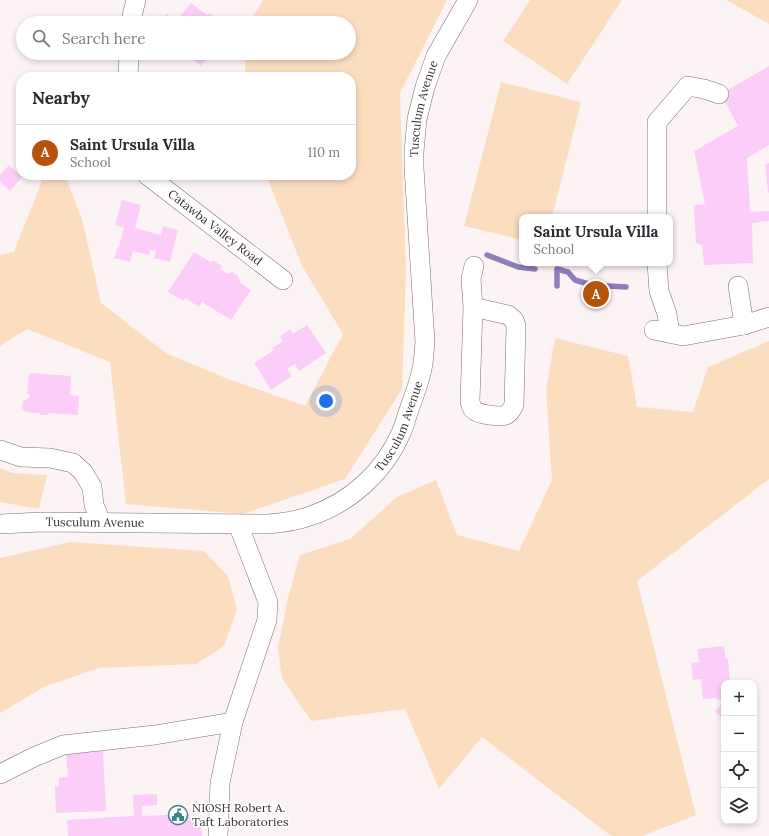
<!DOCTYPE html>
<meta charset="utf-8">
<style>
body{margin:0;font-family:Lora,serif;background:#f7f7f7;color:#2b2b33}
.controls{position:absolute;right:12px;bottom:12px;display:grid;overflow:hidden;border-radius:8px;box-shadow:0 2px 6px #0003}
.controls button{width:36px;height:36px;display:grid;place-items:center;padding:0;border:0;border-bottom:1px solid #e1e1e2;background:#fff;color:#2b2b33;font:20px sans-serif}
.you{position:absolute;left:326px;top:401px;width:14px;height:14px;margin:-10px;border:3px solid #fff;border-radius:50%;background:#1a73e8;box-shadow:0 0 0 6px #1a73e833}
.badge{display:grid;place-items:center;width:26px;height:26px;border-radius:50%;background:#b45309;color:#fff;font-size:13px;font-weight:700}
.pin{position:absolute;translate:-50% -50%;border:2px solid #fff;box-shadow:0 1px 4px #0006}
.popup{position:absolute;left:519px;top:214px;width:154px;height:52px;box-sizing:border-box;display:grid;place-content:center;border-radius:8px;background:#fff;filter:drop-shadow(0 1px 3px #0005);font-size:13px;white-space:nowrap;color:#7c7c81}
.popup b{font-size:15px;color:#2b2b33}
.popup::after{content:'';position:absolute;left:50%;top:100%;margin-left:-8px;border:8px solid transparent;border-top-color:#fff}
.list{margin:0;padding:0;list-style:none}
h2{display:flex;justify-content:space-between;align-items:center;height:52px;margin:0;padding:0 16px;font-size:17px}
h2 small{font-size:13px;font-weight:400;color:#7c7c81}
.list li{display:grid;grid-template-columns:26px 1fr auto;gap:12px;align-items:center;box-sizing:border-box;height:56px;padding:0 16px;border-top:1px solid #e1e1e2}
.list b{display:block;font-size:15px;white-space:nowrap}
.list p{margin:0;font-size:13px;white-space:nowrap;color:#7c7c81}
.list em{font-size:13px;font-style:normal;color:#7c7c81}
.icon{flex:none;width:22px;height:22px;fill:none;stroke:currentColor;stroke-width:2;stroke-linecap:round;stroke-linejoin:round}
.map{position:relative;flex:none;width:769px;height:836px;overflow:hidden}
.search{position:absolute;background:#fff;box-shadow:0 2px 6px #0003;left:16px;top:16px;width:340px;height:44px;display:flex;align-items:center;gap:10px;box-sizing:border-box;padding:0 14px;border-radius:22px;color:#7c7c81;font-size:15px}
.panel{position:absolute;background:#fff;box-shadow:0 2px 6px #0003;left:16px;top:72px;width:340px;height:108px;border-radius:16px}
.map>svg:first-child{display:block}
.green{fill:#fbdec0}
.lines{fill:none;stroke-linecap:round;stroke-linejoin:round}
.stream{stroke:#907dbc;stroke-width:5.5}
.building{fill:#fbcdf8}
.minor-casing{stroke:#7e6c70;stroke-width:20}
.minor{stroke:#fff;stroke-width:19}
.labels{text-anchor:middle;stroke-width:3;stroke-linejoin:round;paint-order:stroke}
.street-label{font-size:12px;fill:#393133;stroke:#fff}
.poi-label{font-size:12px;fill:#393133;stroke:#fff;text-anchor:start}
</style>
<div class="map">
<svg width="769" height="836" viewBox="0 0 769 836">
<rect width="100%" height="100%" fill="#fcf3f5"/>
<g class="green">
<path d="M263,0H447L400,93L406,270L402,389L345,479L243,514L126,504L110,362L27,329L0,346V255L14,252L44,175H65L82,219L101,303L166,353L228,379L305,406L343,334L302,266L266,175H351V77H246L244,53H349V23H249Z"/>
<path d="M530,0H622L567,84L503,41Z"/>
<path d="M726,0H769V24Z"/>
<path d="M501,82L581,102L552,217H522V240L464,226Z"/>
<path d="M555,338L628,356L637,407L693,412L708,367L769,341V479L637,581L696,815L642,836H611L482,737L439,789L405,709L311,721L282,678L278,648L288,598L300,555L350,539L397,497L436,480L457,535L519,551L552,480L546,390Z"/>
<path d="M0,468L12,473L47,475L39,509L0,502Z"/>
<path d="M71,542L204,551L228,576L237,610L224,646L196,664L99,668L44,687L0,713V558Z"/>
</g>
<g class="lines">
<g class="stream">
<path d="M487,255L518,267L535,269"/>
<path d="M557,286V269L568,272L575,280L592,285L626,287"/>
</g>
</g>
<g class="building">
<path d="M191,3L207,15L209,13L218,20L216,23H159L167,14L176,21Z"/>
<path d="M185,53H212L201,66Z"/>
<path d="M769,66V145L747,158L750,212L769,211V221L752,223L753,263L704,265L702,245L696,243L694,205L705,204L694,151L738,126L721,94Z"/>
<path d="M769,163V192L768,193L765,164Z"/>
<path d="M9,165L22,177L10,191L0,182V175Z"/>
<path d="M122,200L141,205L135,228L161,235L163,226L178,230L170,262L154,258L156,251L151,250L149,255L133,251L130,262L114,258L118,247H119L124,228L115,225Z"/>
<path d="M194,252L211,262L212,260L222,266L220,269L227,274L232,272L238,276L240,283L251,290L231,320L202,302L199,307L185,298L184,301L168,292Z"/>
<path d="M307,325L326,353L299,371L295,364L287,369L292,376L271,390L254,363L274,350L272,348L283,341L280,337L290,329L293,334Z"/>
<path d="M29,373L71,376L70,395L79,396L78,415L49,413L47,415H41L39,413L26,412L22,408L23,401L27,399H29L30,394H27Z"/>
<path d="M724,646L726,659H728L730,683H724V719L715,712L723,702L717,698L703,699L701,679L693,680L691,663L699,662L697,649Z"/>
<path d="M103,751L106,811L56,813L55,786H59V778L68,777L66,753Z"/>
<path d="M157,794V805L142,806V816L190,814V821L201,820L202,836H68L67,820L134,816L133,795Z"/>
</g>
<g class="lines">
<defs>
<g id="minor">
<path d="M131,23L132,16L136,0"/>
<path d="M128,77L129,53"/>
<path id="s1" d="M147,175L283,280"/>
<path d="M657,217V122L688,86L704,89L719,94"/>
<path d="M657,263L659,291L667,314L670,333"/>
<path d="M738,286L744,325"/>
<path d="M473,307L508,315L514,320L516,326L514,405C512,409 510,413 506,415C500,417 479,415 474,410C471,408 471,405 470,401L473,307L471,279L474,266"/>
<path d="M654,330L683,336L744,325L769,317"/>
<path d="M0,450L21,457L50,458L73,463L83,472L92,487L94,505L101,522"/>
<path id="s2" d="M0,524L42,522L268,524C282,523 297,521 310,516C350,503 384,472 401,433C405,425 406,417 409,410C414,396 419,383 422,369C424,360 424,351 425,342L414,168V152L417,119L425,87L436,56L468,0"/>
<path d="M0,774L34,757L63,745L155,735L233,722"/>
<path d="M218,836L220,783L233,722L267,620L268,602L238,524"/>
</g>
</defs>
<use href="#minor" class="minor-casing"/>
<use href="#minor" class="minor"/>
</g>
<defs>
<symbol id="civic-ring" viewBox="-11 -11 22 22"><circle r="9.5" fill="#fff" stroke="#3d8586" stroke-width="1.5"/><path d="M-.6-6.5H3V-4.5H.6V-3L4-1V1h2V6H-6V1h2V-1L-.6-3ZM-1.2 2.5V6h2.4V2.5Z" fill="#3d8586"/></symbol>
</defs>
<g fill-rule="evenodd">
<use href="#civic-ring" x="167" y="804" width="22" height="22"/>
</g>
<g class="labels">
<g class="street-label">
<text dy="4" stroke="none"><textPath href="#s2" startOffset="767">Tusculum Avenue</textPath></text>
<text dy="4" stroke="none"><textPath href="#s1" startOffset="86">Catawba Valley Road</textPath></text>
<text dy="4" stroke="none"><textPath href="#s2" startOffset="443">Tusculum Avenue</textPath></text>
<text dy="4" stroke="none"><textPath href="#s2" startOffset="95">Tusculum Avenue</textPath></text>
</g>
<g class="poi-label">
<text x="192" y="812">NIOSH Robert A.<tspan x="192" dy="14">Taft Laboratories</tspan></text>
</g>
</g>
</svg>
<div class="controls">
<button>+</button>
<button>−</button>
<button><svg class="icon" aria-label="locate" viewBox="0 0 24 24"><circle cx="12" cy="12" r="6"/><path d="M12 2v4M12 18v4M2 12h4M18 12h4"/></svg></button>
<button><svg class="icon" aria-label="layers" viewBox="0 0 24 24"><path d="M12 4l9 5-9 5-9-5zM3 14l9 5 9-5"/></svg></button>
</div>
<div class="you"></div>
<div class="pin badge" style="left:596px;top:294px">A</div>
<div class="popup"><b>Saint Ursula Villa</b>School</div>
<div class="search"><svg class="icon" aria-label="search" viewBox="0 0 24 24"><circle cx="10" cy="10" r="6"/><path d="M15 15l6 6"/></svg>Search here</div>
<section class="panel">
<h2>Nearby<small></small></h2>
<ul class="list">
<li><span class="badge">A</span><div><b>Saint Ursula Villa</b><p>School</p></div><em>110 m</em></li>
</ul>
</section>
</div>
